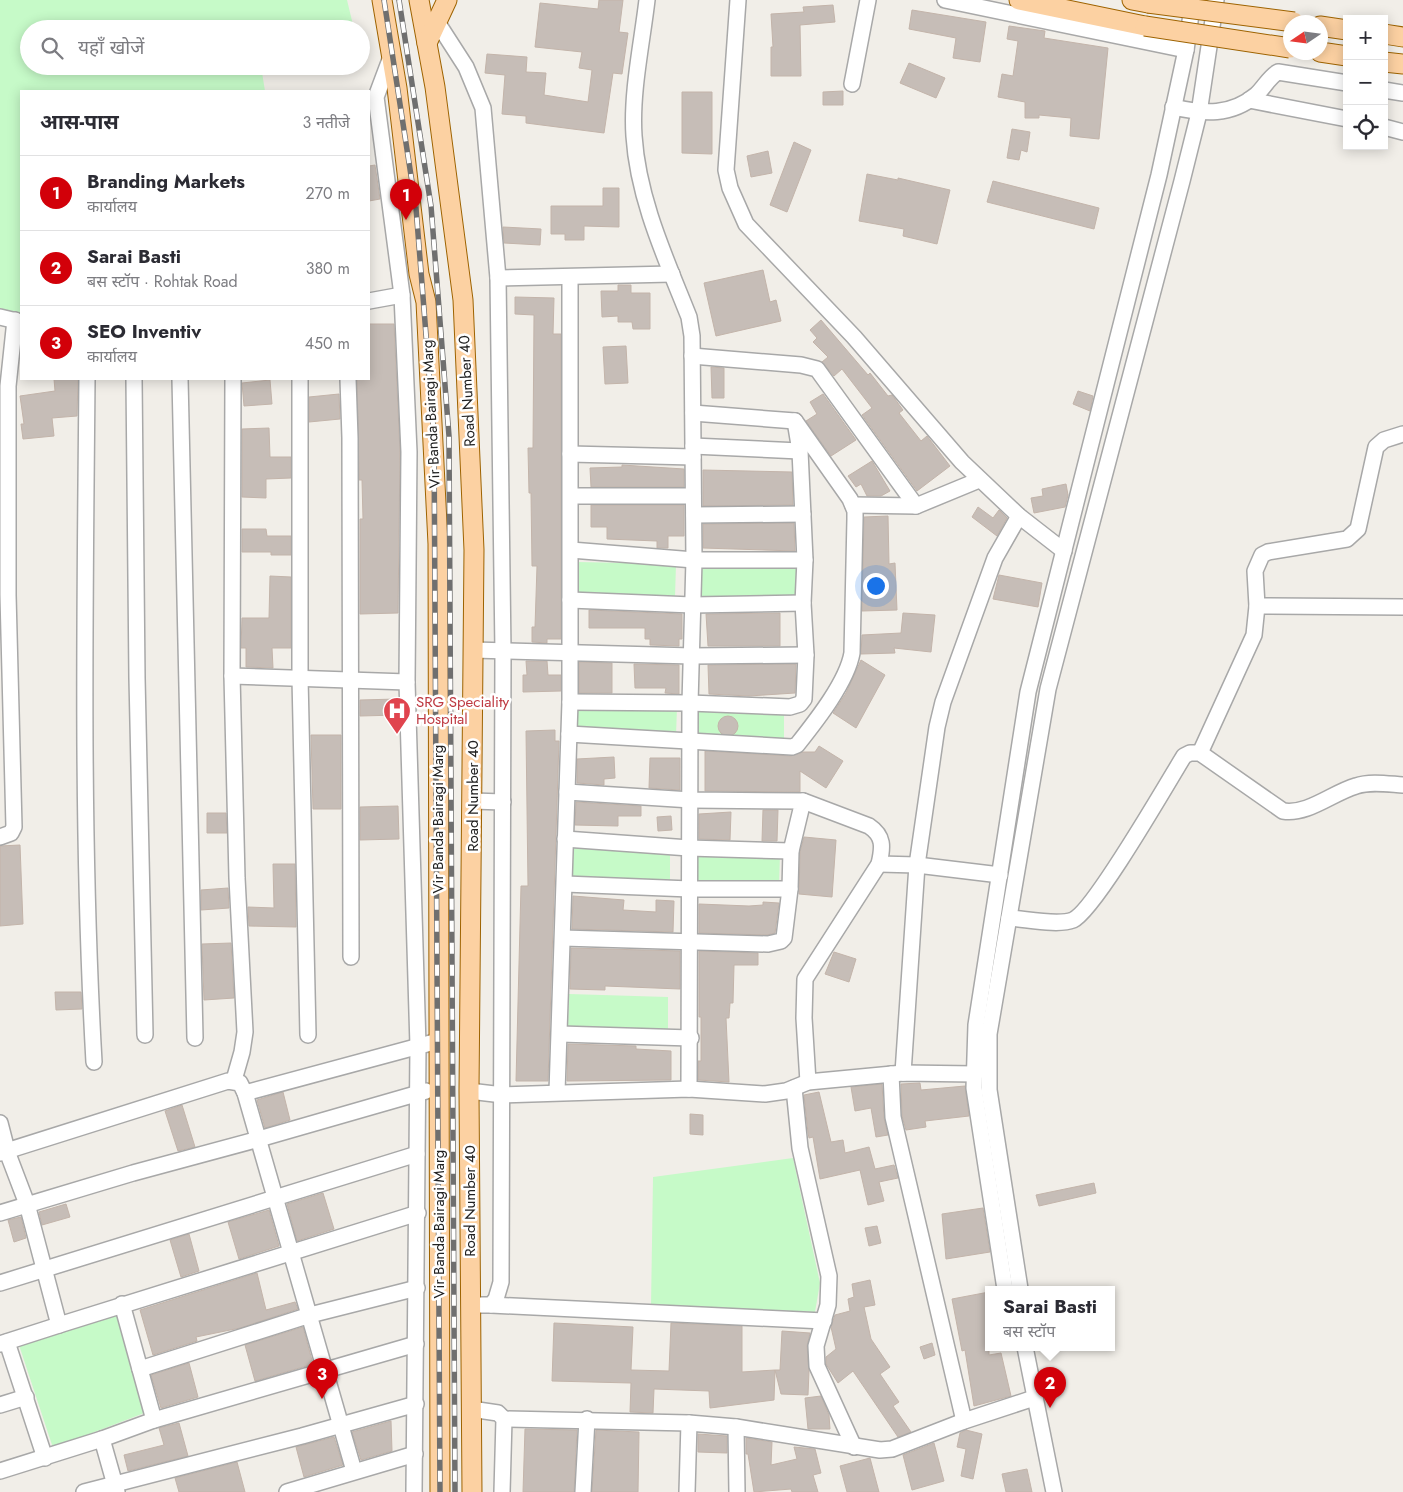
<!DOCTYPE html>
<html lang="hi">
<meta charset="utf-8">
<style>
body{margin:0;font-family:Jost,"Noto Sans Devanagari",sans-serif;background:#f7f7f7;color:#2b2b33}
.controls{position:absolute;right:15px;top:15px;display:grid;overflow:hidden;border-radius:0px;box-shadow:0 2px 12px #0003}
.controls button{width:45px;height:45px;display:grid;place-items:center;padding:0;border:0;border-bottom:1px solid #e1e1e2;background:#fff;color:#2b2b33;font:25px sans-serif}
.compass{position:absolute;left:1283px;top:15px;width:45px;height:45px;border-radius:50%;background:#fff;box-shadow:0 2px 12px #0003;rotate:257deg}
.you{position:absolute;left:875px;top:585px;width:18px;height:18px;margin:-12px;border:4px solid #fff;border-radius:50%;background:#1a73e8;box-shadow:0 0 0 8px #1a73e833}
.badge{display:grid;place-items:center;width:32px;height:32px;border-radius:50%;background:#d20009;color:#fff;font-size:16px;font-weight:700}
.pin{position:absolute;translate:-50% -41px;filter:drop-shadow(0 1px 2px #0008)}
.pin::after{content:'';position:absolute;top:26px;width:18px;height:15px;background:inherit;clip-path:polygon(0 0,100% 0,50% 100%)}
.popup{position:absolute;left:985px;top:1286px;width:130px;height:65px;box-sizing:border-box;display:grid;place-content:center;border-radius:0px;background:#fff;filter:drop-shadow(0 1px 4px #0005);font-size:16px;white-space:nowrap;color:#7c7c81}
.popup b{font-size:19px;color:#2b2b33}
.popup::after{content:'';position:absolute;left:50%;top:100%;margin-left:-10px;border:10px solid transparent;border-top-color:#fff}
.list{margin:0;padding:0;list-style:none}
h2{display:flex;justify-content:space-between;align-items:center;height:65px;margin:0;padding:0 20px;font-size:21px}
h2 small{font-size:16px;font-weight:400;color:#7c7c81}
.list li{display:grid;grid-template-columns:32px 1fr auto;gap:15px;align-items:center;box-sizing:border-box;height:75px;padding:0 20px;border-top:1px solid #e1e1e2}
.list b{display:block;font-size:19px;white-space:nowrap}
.list p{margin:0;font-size:16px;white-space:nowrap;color:#7c7c81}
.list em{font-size:16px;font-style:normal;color:#7c7c81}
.icon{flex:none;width:28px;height:28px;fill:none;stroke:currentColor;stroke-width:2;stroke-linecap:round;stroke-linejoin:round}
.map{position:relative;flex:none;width:1403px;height:1492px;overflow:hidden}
.search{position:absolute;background:#fff;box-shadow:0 2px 12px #0003;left:20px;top:20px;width:350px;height:55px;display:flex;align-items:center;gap:12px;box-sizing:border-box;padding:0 18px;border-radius:28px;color:#7c7c81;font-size:19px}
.panel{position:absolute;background:#fff;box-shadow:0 2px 12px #0003;left:20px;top:90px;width:350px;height:290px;border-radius:0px}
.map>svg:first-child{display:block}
.park{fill:#c6fac8}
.building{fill:#c6bdb7;stroke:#c3b4aa}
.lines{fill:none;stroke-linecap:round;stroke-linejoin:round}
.minor-casing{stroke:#a8a8a8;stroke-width:18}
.major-casing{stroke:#9e6300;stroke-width:21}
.minor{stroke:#fff;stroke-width:15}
.major{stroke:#fcd1a2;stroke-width:19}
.rail-casing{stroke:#6f6f6f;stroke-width:5.5}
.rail{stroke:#fff;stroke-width:4;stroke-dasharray:11;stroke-linecap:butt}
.major-bridge-casing{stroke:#9e6300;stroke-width:21;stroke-linecap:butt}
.major-bridge{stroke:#fcd1a2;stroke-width:19}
.labels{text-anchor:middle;stroke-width:5;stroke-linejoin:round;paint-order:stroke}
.street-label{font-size:15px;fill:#212121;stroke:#fff}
.health-label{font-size:15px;fill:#be3a42;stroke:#fff;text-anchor:start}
</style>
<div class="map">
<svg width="1403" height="1492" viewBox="0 0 1403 1492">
<rect width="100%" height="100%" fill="#f1eee8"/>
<g class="park">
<path d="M0,0H347L354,29H29V66H261L265,91H21V314L0,308Z"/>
<path d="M577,562L676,564L675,597L576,595Z"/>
<path d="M698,563L797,566L796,599L697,597Z"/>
<path d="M577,707H677L676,736L577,731Z"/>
<path d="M697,709L784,711V741L697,739Z"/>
<path d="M571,847L670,849V882L570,880Z"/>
<path d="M693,852L780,854L779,887L692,885Z"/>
<path d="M569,994L668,997V1030L568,1028Z"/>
<path d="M793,1158L820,1283L815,1312L651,1305L653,1177Z"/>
<path d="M129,1311L147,1412L53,1448L18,1342Z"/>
</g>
<g class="building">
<path d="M599,0H623L619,32L628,33L622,74L613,73L604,133L526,123V116L502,114L505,75L485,73L487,54L527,57L526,72L546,73L544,95L588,102L592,70L579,68L582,52L535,47L540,3L598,9Z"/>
<path d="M833,5L835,22L800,25L801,76H771V47H773L771,14L804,12L803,7Z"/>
<path d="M912,10L986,22L980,62L953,58L956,38L909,29Z"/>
<path d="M1009,26L1045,31L1044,38L1108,48L1099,139L1070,136L1071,118L1039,115V118H1025V102L998,97L1002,74L1013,76L1018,41L1007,39Z"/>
<path d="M909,63L945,78L936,98L900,83Z"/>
<path d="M843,91V105H823V92Z"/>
<path d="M682,92H712V154L682,153Z"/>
<path d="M1012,129L1030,132L1027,152L1021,150L1019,160L1007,158Z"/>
<path d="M794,142L811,150L787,212L770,205Z"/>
<path d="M768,151L772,173L751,177L747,156Z"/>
<path d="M375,165L380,199L369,201V166Z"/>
<path d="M867,174L898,180V178L950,190L937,244L903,236L904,229L859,221Z"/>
<path d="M993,181L1099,208L1094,229L987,202Z"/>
<path d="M603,188H619V227L584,226V240H565V234H551V206H603Z"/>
<path d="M503,227L541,229L540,245L504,243Z"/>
<path d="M763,270L770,302L776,300L781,321L716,336L704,283Z"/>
<path d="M618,285H631V293H650V329H633L632,322H618V316L602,317L601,291H618Z"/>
<path d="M515,297L554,298L553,334H561V639H547V643L532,642V627H535L537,566H532L531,493H529L528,448H533L534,315L515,314Z"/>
<path d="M821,320L868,375L870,373L888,396L892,395L903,410L899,413L921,441L927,436L950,466L917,491L862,415L872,408L842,369L834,376L822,362L828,357L813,342L817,338L810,330Z"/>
<path d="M369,324H394L400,452L398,613L360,614V519H363L362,480H359L357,379H369Z"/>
<path d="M626,346L628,383L605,384L603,347Z"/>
<path d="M711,367L724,368V398H712Z"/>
<path d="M54,379H78L77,416L52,418L54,436L23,439L21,424H24L20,396L55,391Z"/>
<path d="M270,380L272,404L244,406L242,383Z"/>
<path d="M1078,391L1093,396L1090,411L1073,404Z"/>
<path d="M339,394L340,419L309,422V397Z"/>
<path d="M823,394L856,440L831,456L806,421L817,414L810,402Z"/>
<path d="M269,428L270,457H291V478L266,479V498L242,497V429Z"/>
<path d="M872,461L890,491L881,496H867L861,484L856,487L848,476Z"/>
<path d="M622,465L684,469V487H591L590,468L622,467Z"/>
<path d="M703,470L792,472L793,505L703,506Z"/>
<path d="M1066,484L1068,495L1065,507L1034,513L1031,498L1043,496L1042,489Z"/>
<path d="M591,505H684V536H668V548H657V541L607,539V527H591Z"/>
<path d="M978,507L993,518L999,510L1007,518L997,536L972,517Z"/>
<path d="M888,516L889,564L895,563L897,610L862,611L864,517Z"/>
<path d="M794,523L795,551L703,548V524Z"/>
<path d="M242,529H266L267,536H291V555H271V552H242Z"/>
<path d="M999,575L1042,583L1038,607L993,599Z"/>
<path d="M270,576L291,577V648H272L273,668L246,667V648H241L242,618H269Z"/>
<path d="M589,610L682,614V639H679V646L650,645V639H645V628H589Z"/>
<path d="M780,613V646H708L706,614Z"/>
<path d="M903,613L935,615L931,652L894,648L895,653L861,654L862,635L901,633Z"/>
<path d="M861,660L885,675L856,728L833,713L846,693Z"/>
<path d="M526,661H547L548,675H561V691L523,692V675H527Z"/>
<path d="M579,662L612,663V693H579Z"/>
<path d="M634,664L679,665V694L665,693L666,688H635Z"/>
<path d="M796,664L795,693L749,696L709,694L708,665Z"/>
<path d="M397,699L398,715L360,716V700Z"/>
<circle cx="728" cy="726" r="10"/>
<path d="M555,730V741H559L548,1081H516L521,886H528L526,731Z"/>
<path d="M311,735H341V809H313Z"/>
<path d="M819,746L843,761L826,788L800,771V792L705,791V751L791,756L803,752H815Z"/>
<path d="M614,757L615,778L604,779V785L577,783V759Z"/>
<path d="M650,758H680V790L649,788Z"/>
<path d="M576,802L641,806V816H618V826L575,825Z"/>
<path d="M398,806L399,839L360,840V807Z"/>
<path d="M763,810H778L777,841H762Z"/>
<path d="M731,812L730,840L699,839V814Z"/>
<path d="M207,813H226L227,833H207Z"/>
<path d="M671,816L672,830L658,831L657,817Z"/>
<path d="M804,837L836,840L832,897L799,894L800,852Z"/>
<path d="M20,845L23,924L0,926V846Z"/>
<path d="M273,864H295L296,927L249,926L248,907L274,908Z"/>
<path d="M228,888L229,908L201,910V890Z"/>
<path d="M573,896L624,900L623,910L656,912V900L674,901L673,932L572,929Z"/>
<path d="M763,902L779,903L775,933L767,935L699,933V904L749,906L763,905Z"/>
<path d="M231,943L234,998L204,1000L202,944Z"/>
<path d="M571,948L680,951V989L605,986V990L570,989Z"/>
<path d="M699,951L758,953V965H734L733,1003H730L729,1018H726L729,1082L698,1080V1061H701V1017H699Z"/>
<path d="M834,952L856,959L849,982L825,974Z"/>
<path d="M55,992H81L82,1009L56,1010Z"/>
<path d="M568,1044L636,1046V1049L671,1051V1080L567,1081Z"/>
<path d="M920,1083L921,1090L965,1086L969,1116L925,1121L926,1127L906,1130L902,1116L901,1084Z"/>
<path d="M882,1084L884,1118L888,1135L876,1137L871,1108L855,1111L851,1087Z"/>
<path d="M283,1092L290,1120L265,1128L257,1100Z"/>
<path d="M819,1092L831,1142L843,1140L845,1153L869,1147L875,1169L894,1165L898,1178L879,1182L884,1201L868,1205L860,1170L820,1179L813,1137L809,1138L808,1133L804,1095Z"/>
<path d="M182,1105L195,1147L178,1151L165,1111Z"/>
<path d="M690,1114L703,1115V1135L690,1134Z"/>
<path d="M1094,1183L1096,1193L1039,1206L1036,1195Z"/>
<path d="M323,1193L334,1229L297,1241L287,1204Z"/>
<path d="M66,1204L70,1217L42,1225L39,1212Z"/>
<path d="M983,1208L990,1252L946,1259L942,1214Z"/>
<path d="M269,1210L279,1246L239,1259L228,1222Z"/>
<path d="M21,1217L26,1238L14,1242L8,1220Z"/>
<path d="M877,1226L881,1243L869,1246L865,1228Z"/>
<path d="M189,1234L199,1271L181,1277L170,1240Z"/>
<path d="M257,1273L266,1310L295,1302L298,1309L240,1328L196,1337L197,1341L153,1355L140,1310Z"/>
<path d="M870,1280L875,1305L864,1307L871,1339L890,1367L880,1374L899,1402L893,1406L911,1432L898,1437L853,1371L838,1383L826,1364V1357L836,1349L831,1327L835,1315L850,1311L848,1299L854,1297L852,1284Z"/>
<path d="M989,1292V1355L1001,1353L1011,1396L974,1406L965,1350L962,1351L952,1299Z"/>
<path d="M554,1323L633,1327L631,1370L669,1371L671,1323L742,1326V1372L775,1370L774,1400L710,1408L709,1391L654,1389L653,1413L630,1412L631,1383L552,1381Z"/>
<path d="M303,1327L313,1364L255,1381L245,1345Z"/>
<path d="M782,1331L810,1333L807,1346L809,1371L808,1395L781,1394L775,1370H780Z"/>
<path d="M932,1343L935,1355L924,1359L920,1347Z"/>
<path d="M189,1363L198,1397L161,1408L151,1375Z"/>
<path d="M821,1396L829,1415L830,1429H808L805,1398Z"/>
<path d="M391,1421L392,1451L361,1460L352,1432Z"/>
<path d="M179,1423L188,1456L128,1471L124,1455L164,1445L159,1428Z"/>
<path d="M525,1429L577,1430L574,1492H523Z"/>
<path d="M596,1430L639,1432L638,1492H592Z"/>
<path d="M966,1430L982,1434L973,1479L961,1476L966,1449L957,1447L960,1433Z"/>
<path d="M698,1434L727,1436V1453L698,1452Z"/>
<path d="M334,1437L343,1465L304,1477L296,1447Z"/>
<path d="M746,1438L772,1442L771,1465L797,1459L794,1447L815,1449L821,1473L813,1475L818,1492H792L791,1489L754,1492L748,1454H746Z"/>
<path d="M934,1443L944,1481L912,1490L903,1455Z"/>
<path d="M870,1458L879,1492H847L840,1466Z"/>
<path d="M237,1462L245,1492H179L175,1478Z"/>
<path d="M1027,1469L1032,1492H1006L1002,1474Z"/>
</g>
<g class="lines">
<defs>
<g id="minor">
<path d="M647,0C642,43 631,93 634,136C638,199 666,259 689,317L692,336L694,560L690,703L689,1089"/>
<path d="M738,0L726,170L730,188L746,224L854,337L962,462L1019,516L1064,551"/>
<path d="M945,0L1186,50"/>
<path d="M437,22L466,67L483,108L498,278L503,652L501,1282L496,1299L491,1305H471"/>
<path d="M391,57L376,97L402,295L409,452L407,682L418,1046L414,1492"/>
<path d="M852,84L868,0"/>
<path d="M1384,90L1403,93"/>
<path d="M1249,100L1347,119"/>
<path d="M1173,107C1204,114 1231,116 1256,95C1264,88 1269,77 1278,72L1347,83"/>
<path d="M1384,127L1403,132"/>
<path d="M498,278L672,274"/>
<path d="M369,301L402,295"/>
<path d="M0,317L21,322"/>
<path d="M692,356L801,365L817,369L916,506"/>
<path d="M87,379C85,607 81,834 94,1062"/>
<path d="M134,379L137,678L145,1035"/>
<path d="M180,379L195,1038"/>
<path d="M233,379L232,676L237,878L245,1032L242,1052L234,1080"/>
<path d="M300,379V678L308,1035"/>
<path d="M348,379L350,438L351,957"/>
<path d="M693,446L800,451"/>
<path d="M570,454L693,457"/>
<path d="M571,496H693"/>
<path d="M853,505L916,506L979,480"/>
<path d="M694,515L803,514"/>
<path d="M571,550L694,560H805"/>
<path d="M570,600L692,605L803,603"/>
<path d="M1257,606L1403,607"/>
<path d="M473,650L692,656L806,655"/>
<path d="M232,676L407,682"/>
<path d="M570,702L690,703L790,707L800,704L804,699L806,655L803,603L805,560L800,451L795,421"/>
<path d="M569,734L792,747L797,745C816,721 847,682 852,653L855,519V511L850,499L795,421L693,413"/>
<path d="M1200,753L1254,635L1257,606L1255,571L1262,555L1268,552L1347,539L1358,529L1376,447L1384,440L1403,434"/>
<path d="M473,801L503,802"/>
<path d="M803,801L869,826C884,836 883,847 879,864L805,979L804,1018L808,1082"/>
<path d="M0,837L11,833L14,827L8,595V386L15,320"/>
<path d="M565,839L689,848L791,851"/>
<path d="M879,864L917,865L1000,875"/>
<path d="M565,884L690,889H790"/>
<path d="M1009,918C1026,919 1058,926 1073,920C1094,911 1168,782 1184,756L1190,753H1200L1283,811C1308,815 1332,793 1356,786C1370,781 1388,784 1403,785"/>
<path d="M563,938L768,944L781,941L784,938L790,889L791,851L803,801L691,800L567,792"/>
<path d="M560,1034L691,1038"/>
<path d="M903,1073L917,865L937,727L943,702L995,558L1019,516"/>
<path d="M891,1074L893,1117L964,1421"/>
<path d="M794,1088L800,1148L829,1276L828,1305L816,1346L817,1366L854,1447"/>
<path d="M469,1091L503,1095L689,1089L765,1094L786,1091L808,1082L903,1073L975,1074"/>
<path d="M557,1092L570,702V278"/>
<path d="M245,1093L438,1041"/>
<path d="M0,1123L8,1154L27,1204L59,1325L418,1213"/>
<path d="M0,1153L228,1081L240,1083L245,1093L354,1471"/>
<path d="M0,1213L133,1173L259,1139L426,1091"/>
<path d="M0,1283L417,1154"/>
<path d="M1005,1289L974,1088L976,1025L1028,692L1159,175L1186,50L1193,0"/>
<path d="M1020,1289L989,1090V1034L1048,689L1182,181L1199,113L1216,0"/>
<path d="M122,1304L154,1420"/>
<path d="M491,1305L824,1321"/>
<path d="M7,1342L45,1458"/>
<path d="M0,1344L59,1325"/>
<path d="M1025,1347L1054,1492"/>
<path d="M140,1369L310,1315L417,1288"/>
<path d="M0,1405L26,1397"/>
<path d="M471,1409L498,1413L504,1419L502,1492"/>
<path d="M504,1419L689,1423L736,1427L880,1450L892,1449L964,1421L1034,1398"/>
<path d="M736,1427L737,1492"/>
<path d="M102,1439L117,1492"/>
<path d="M0,1471L102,1439L154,1420L416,1344"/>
<path d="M84,1492L302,1436L416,1404"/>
<path d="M287,1492L415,1454"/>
<path d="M583,1492L587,1419"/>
<path d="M687,1492L689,1423"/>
</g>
<g id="major">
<path d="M382,0L397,88L419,274L426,302L438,544L440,1492"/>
<path d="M419,0L435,87L463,300L474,550L469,1091L472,1492"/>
<path d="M1019,0L1145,26"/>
<path d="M1132,0L1148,3"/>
<path d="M1320,26L1347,30"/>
<path d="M1384,34L1403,37"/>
<path d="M427,43L447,0"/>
<path d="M1320,52L1347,56"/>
<path d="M1384,62L1403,64"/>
</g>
</defs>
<use href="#minor" class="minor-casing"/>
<use href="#major" class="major-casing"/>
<use href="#minor" class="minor"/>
<use href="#major" class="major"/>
<defs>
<g id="rail">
<path d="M384,0L416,208L434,436L440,1492"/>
<path d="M399,0L431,206L449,436L455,1492"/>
</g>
</defs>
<use href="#rail" class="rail-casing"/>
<use href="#rail" class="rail"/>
<defs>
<g id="major-bridge">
<path d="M1148,3L1294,22"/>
<path d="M1145,26L1290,48"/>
</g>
</defs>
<use href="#major-bridge" class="major-bridge-casing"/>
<use href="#major-bridge" class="major-bridge"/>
</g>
<defs>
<symbol id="hospital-pin" viewBox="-11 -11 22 30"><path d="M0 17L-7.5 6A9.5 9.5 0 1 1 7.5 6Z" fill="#e0444e" stroke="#fff"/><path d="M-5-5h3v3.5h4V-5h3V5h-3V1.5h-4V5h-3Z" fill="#fff"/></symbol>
</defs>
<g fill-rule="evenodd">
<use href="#hospital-pin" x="381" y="695" width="32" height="43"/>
</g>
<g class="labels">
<g class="street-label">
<text transform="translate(467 391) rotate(-93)" y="5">Road Number 40</text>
<text transform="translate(431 414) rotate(-93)" y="5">Vir Banda Bairagi Marg</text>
<text transform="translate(473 796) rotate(-90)" y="5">Road Number 40</text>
<text transform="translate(438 819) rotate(-90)" y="5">Vir Banda Bairagi Marg</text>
<text transform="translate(470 1201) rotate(-90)" y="5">Road Number 40</text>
<text transform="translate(439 1224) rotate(-90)" y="5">Vir Banda Bairagi Marg</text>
</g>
<g class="health-label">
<text x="416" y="707">SRG Speciality<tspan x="416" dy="17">Hospital</tspan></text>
</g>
</g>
</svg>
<div class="controls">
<button>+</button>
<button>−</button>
<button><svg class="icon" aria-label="locate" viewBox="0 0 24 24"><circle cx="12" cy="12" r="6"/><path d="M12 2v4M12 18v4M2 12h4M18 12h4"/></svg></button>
</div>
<svg class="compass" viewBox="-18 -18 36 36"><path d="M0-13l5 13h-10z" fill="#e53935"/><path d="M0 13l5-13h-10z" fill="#7c7c81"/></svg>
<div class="you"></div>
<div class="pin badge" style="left:406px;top:220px">1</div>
<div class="pin badge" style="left:1050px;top:1408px">2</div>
<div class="popup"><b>Sarai Basti</b>बस स्टॉप</div>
<div class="pin badge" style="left:322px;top:1399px">3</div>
<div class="search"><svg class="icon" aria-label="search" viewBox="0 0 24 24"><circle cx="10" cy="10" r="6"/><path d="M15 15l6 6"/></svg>यहाँ खोजें</div>
<section class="panel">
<h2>आस-पास<small>3 नतीजे</small></h2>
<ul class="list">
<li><span class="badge">1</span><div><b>Branding Markets</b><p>कार्यालय</p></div><em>270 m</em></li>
<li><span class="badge">2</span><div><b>Sarai Basti</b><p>बस स्टॉप · Rohtak Road</p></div><em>380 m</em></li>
<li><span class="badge">3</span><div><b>SEO Inventiv</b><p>कार्यालय</p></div><em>450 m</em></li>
</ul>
</section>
</div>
